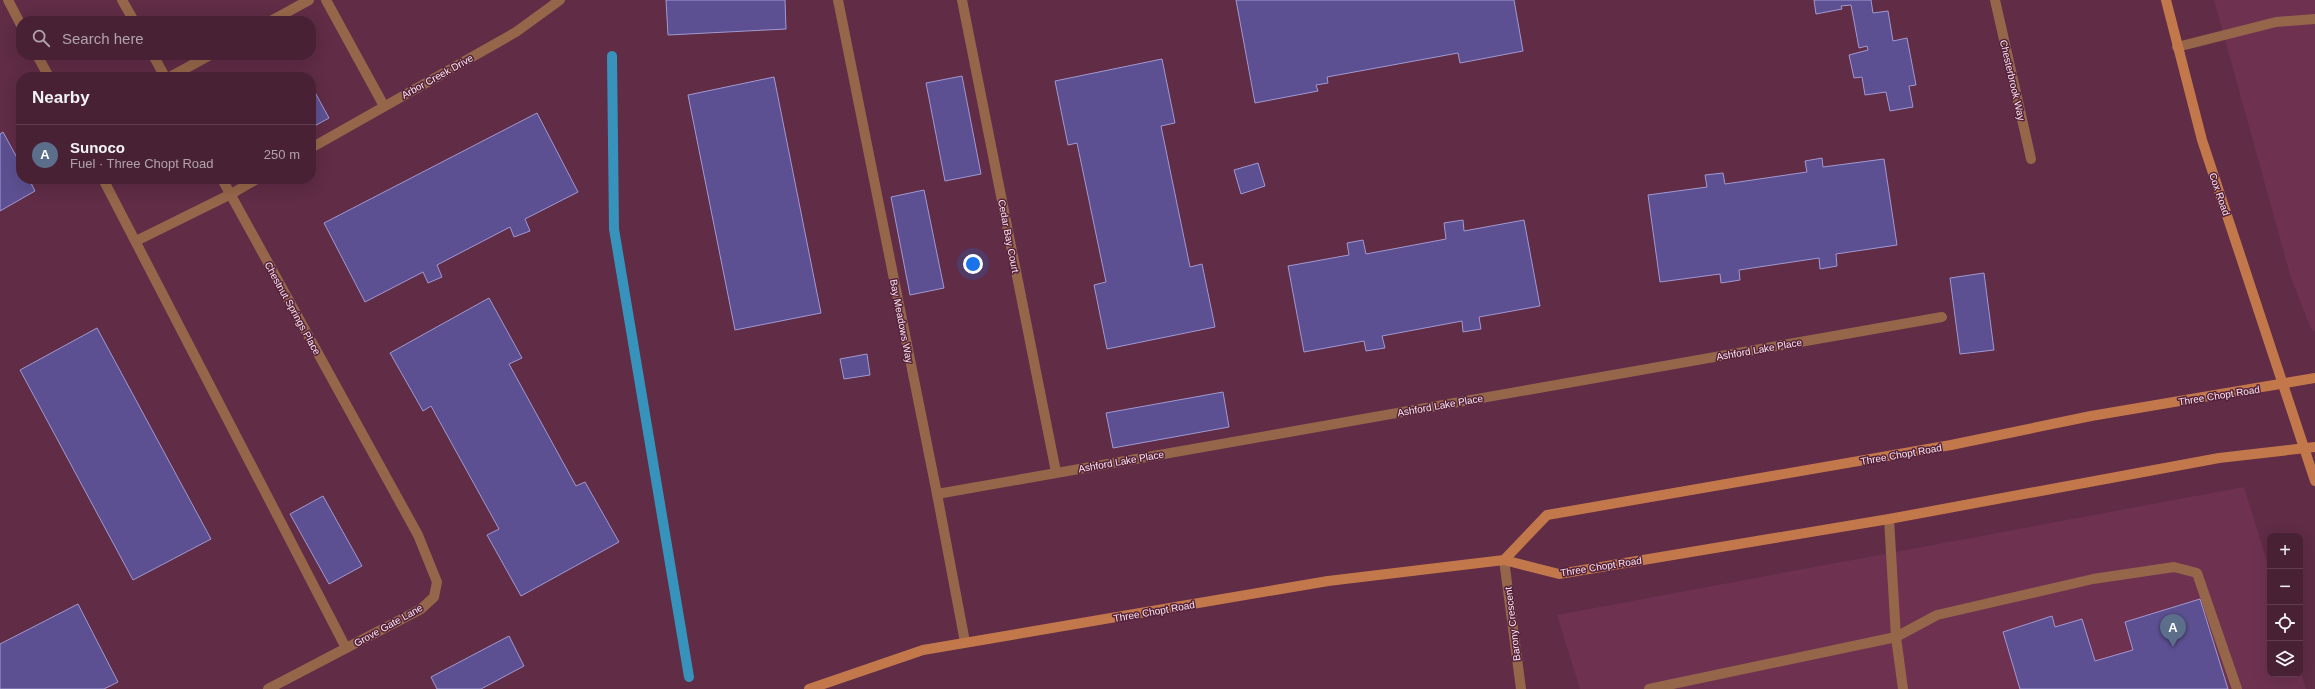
<!DOCTYPE html>
<meta charset="utf-8">
<style>
body{margin:0;font-family:Helvetica,sans-serif;background:#522e40;color:#f1f3f6}
.controls{position:absolute;right:12px;bottom:12px;display:grid;overflow:hidden;border-radius:8px;box-shadow:0 4px 16px #0002}
.controls button{width:36px;height:36px;display:grid;place-items:center;padding:0;border:0;border-bottom:1px solid #603e4f;background:#482134;color:#f1f3f6;font:20px sans-serif}
.you{position:absolute;left:973px;top:264px;width:14px;height:14px;margin:-10px;border:3px solid #fff;border-radius:50%;background:#1a73e8;box-shadow:0 0 0 6px #1a73e833}
.badge{display:grid;place-items:center;width:26px;height:26px;border-radius:50%;background:#1a73e8;color:#fff;font-size:13px;font-weight:700}
.pin{position:absolute;translate:-50% -33px;filter:drop-shadow(0 1px 2px #0008)}
.pin::after{content:'';position:absolute;top:21px;width:14px;height:12px;background:inherit;clip-path:polygon(0 0,100% 0,50% 100%)}
.list{margin:0;padding:0;list-style:none}
h2{display:flex;justify-content:space-between;align-items:center;height:52px;margin:0;padding:0 16px;font-size:17px}
h2 small{font-size:13px;font-weight:400;color:#b1a3ac}
.list li{display:grid;grid-template-columns:26px 1fr auto;gap:12px;align-items:center;box-sizing:border-box;height:60px;padding:0 16px;border-top:1px solid #603e4f}
.list b{display:block;font-size:15px;white-space:nowrap}
.list p{margin:0;font-size:13px;white-space:nowrap;color:#b1a3ac}
.list em{font-size:13px;font-style:normal;color:#b1a3ac}
.icon{flex:none;width:22px;height:22px;fill:none;stroke:currentColor;stroke-width:2;stroke-linecap:round;stroke-linejoin:round}
.map{position:relative;flex:none;width:2315px;height:689px;overflow:hidden}
.search{position:absolute;background:#482134;box-shadow:0 4px 16px #0002;left:16px;top:16px;width:300px;height:44px;display:flex;align-items:center;gap:10px;box-sizing:border-box;padding:0 14px;border-radius:16px;color:#b1a3ac;font-size:15px}
.panel{position:absolute;background:#482134;box-shadow:0 4px 16px #0002;left:16px;top:72px;width:300px;height:112px;border-radius:16px}
.map>svg:first-child{display:block}
.built{fill:#6e3250}
.lines{fill:none;stroke-linecap:round;stroke-linejoin:round}
.stream{stroke:#3793bb;stroke-width:10}
.building{fill:#5d5092;stroke:#a199d2}
.service{stroke:#95664a;stroke-width:10}
.minor{stroke:#95664a;stroke-width:10}
.secondary{stroke:#c3784b;stroke-width:10}
.labels{text-anchor:middle;stroke-width:3;stroke-linejoin:round;paint-order:stroke}
.street-label{font-size:10px;fill:#fbe7ef;stroke:#55213b}
</style>
<div class="map">
<svg width="2315" height="689" viewBox="0 0 2315 689">
<rect width="100%" height="100%" fill="#602c46"/>
<g class="built">
<path d="M2214,0H2315V331L2311,329L2291,278Z"/>
<path d="M2244,487L2270,571V674H2300V670L2306,689H1580L1557,615Z"/>
</g>
<g class="lines">
<path class="stream" d="M612,56L614,229L689,677"/>
</g>
<g class="building">
<path d="M666,0H785L786,29L668,35Z"/>
<path d="M1236,0H1514L1523,51L1460,63L1458,53L1327,77L1328,83L1316,85L1318,91L1255,103Z"/>
<path d="M1814,0H1871L1873,13L1888,11L1893,41L1907,38L1916,85L1909,86L1913,107L1890,111L1886,92L1865,95L1862,77L1854,78L1849,55L1868,50L1867,46L1859,48L1851,5L1841,6L1842,9L1816,14Z"/>
<path d="M1162,59L1175,123L1161,126L1190,267L1202,264L1215,327L1107,349L1094,285L1106,282L1077,143L1068,145L1055,81Z"/>
<path d="M962,76L981,174L945,181L926,83Z"/>
<path d="M774,77L821,313L735,330L688,95Z"/>
<path d="M311,85L329,118L311,128Z"/>
<path d="M537,113L578,192L525,219L530,231L514,237L510,227L437,265L442,277L428,283L423,272L365,302L324,223Z"/>
<path d="M3,132L21,165V179H29L35,191L0,211V134Z"/>
<path d="M1822,158L1823,167L1884,159L1897,245L1836,254L1837,266L1820,269L1819,258L1739,270L1740,280L1721,283L1720,274L1660,282L1648,195L1707,187L1705,175L1723,173L1725,184L1807,172L1805,161Z"/>
<path d="M1258,163L1265,186L1241,194L1234,170Z"/>
<path d="M924,190L944,288L910,295L891,197Z"/>
<path d="M1463,220L1464,231L1524,220L1540,306L1479,317L1481,329L1463,332L1462,321L1382,336L1385,348L1366,351L1364,341L1304,352L1288,266L1349,255L1347,243L1363,240L1366,254L1446,239L1444,223Z"/>
<path d="M1984,273L1994,350L1960,354L1950,278Z"/>
<path d="M489,298L522,358L509,364L576,486L585,482L619,542L521,596L487,535L499,529L431,406L423,411L390,353Z"/>
<path d="M97,328L211,539L133,580L20,370Z"/>
<path d="M867,354L870,375L844,379L840,359Z"/>
<path d="M1223,392L1229,427L1113,448L1106,413Z"/>
<path d="M323,496L362,566L329,584L290,514Z"/>
<path d="M2200,599L2228,689H2020L2003,632L2052,616L2055,627L2082,619L2095,661L2133,650L2125,622Z"/>
<path d="M78,604L118,682L104,689H0V644Z"/>
<path d="M509,636L524,666L481,689H437L431,677Z"/>
</g>
<g class="lines">
<g class="service">
<path d="M8,0L21,25"/>
<path d="M2177,47L2276,22L2315,19"/>
<path d="M37,55L49,77"/>
<path d="M103,179L346,648"/>
<path d="M136,241L231,194"/>
<path d="M1649,689L1896,637L1889,519"/>
<path d="M1903,689L1896,637L1937,615L2093,579L2174,567L2197,573L2237,689"/>
</g>
<g class="minor">
<path d="M122,0L134,21"/>
<path d="M326,0L384,106"/>
<path d="M838,0L937,494L965,642"/>
<path d="M962,0L1056,472"/>
<path d="M1995,0L2031,159"/>
<path d="M271,21L309,0"/>
<path d="M153,55L165,77"/>
<path d="M170,77L210,55"/>
<path d="M311,148L516,32L560,0"/>
<path d="M222,179L418,535L437,582L434,597L421,609L268,689"/>
<path d="M231,194L257,179"/>
<path d="M937,494L1942,317"/>
<path d="M1504,560L1521,689"/>
</g>
<g class="secondary">
<path d="M2166,0L2202,140L2315,481"/>
<path d="M1504,560L1547,515L1951,445L2091,416L2315,378"/>
<path d="M809,689L923,650L1328,581L1504,560L1559,574L1889,519L2219,458L2315,447"/>
</g>
</g>
<g class="labels">
<g class="street-label">
<text transform="translate(437 76) rotate(-29)" y="4">Arbor Creek Drive</text>
<text transform="translate(2013 80) rotate(77)" y="4">Chesterbrook Way</text>
<text transform="translate(2220 194) rotate(71)" y="4">Cox Road</text>
<text transform="translate(1009 236) rotate(79)" y="4">Cedar Bay Court</text>
<text transform="translate(293 308) rotate(61)" y="4">Chestnut Springs Place</text>
<text transform="translate(902 321) rotate(79)" y="4">Bay Meadows Way</text>
<text transform="translate(1759 349) rotate(-10)" y="4">Ashford Lake Place</text>
<text transform="translate(2219 395) rotate(-9)" y="4">Three Chopt Road</text>
<text transform="translate(1440 405) rotate(-10)" y="4">Ashford Lake Place</text>
<text transform="translate(1901 454) rotate(-10)" y="4">Three Chopt Road</text>
<text transform="translate(1121 461) rotate(-10)" y="4">Ashford Lake Place</text>
<text transform="translate(1601 566) rotate(-9)" y="4">Three Chopt Road</text>
<text transform="translate(1154 611) rotate(-10)" y="4">Three Chopt Road</text>
<text transform="translate(1512 624) rotate(-97)" y="4">Barony Crescent</text>
<text transform="translate(388 625) rotate(-29)" y="4">Grove Gate Lane</text>
</g>
</g>
</svg>
<div class="controls">
<button>+</button>
<button>−</button>
<button><svg class="icon" aria-label="locate" viewBox="0 0 24 24"><circle cx="12" cy="12" r="6"/><path d="M12 2v4M12 18v4M2 12h4M18 12h4"/></svg></button>
<button><svg class="icon" aria-label="layers" viewBox="0 0 24 24"><path d="M12 4l9 5-9 5-9-5zM3 14l9 5 9-5"/></svg></button>
</div>
<div class="you"></div>
<div class="pin badge" style="left:2173px;top:647px;background:#5c6f8a">A</div>
<div class="search"><svg class="icon" aria-label="search" viewBox="0 0 24 24"><circle cx="10" cy="10" r="6"/><path d="M15 15l6 6"/></svg>Search here</div>
<section class="panel">
<h2>Nearby<small></small></h2>
<ul class="list">
<li><span class="badge" style="background:#5c6f8a">A</span><div><b>Sunoco</b><p>Fuel · Three Chopt Road</p></div><em>250 m</em></li>
</ul>
</section>
</div>
